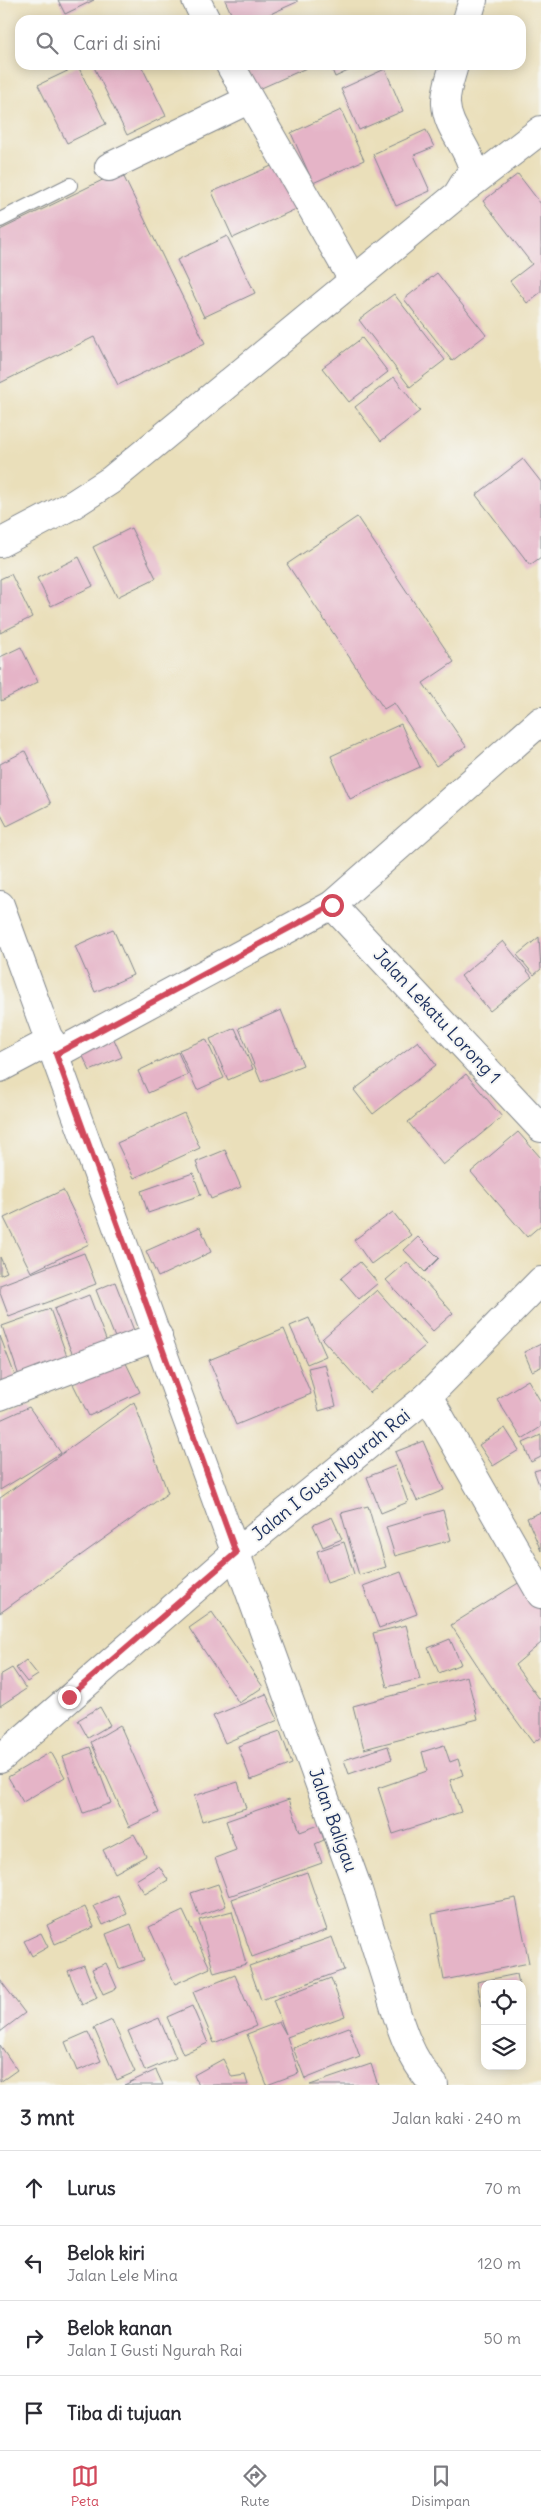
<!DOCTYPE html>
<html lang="id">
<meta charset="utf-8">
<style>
body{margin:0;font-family:Delius,sans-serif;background:#f2f2f3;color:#2b2b33}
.controls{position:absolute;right:15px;bottom:15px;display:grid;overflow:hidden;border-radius:10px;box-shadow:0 2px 12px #0003}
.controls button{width:45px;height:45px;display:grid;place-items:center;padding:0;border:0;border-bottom:1px solid #e1e1e2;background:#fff;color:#2b2b33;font:25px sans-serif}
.stop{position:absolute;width:15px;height:15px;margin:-11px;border:4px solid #d1495b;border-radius:50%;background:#fff}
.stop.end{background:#d1495b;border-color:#fff;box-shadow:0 1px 5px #0008}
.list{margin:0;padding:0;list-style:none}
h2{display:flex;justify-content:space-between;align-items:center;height:65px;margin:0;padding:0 20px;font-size:21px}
h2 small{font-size:16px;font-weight:400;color:#7c7c81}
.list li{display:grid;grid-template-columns:32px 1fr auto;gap:15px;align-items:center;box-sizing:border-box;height:75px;padding:0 20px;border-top:1px solid #e1e1e2}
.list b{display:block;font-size:19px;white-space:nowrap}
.list p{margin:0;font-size:16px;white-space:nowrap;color:#7c7c81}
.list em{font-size:16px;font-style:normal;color:#7c7c81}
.icon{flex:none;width:28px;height:28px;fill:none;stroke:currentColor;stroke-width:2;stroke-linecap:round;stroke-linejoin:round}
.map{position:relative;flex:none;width:541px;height:2085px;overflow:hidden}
.search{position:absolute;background:#fff;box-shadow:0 2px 12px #0003;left:15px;right:15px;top:15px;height:55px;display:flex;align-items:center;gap:12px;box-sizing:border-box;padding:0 18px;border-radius:15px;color:#7c7c81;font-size:19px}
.sheet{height:365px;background:#fff}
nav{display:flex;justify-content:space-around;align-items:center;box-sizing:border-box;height:70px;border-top:1px solid #e1e1e2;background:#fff;font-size:14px;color:#7c7c81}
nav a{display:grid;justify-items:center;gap:2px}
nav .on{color:#d1495b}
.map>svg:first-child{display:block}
.building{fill:#e5b4c7}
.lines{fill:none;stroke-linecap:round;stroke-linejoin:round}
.service-casing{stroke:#82878c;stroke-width:16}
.minor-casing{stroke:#82878c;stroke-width:30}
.secondary-casing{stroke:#82878c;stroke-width:30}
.service{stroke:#fff;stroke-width:14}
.minor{stroke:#fff;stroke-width:28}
.secondary{stroke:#fff;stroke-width:28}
.route{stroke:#d1495b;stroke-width:6}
.labels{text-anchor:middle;stroke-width:4;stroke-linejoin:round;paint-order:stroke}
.street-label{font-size:18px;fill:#1b2f5e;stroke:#f6f6f2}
</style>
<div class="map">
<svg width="541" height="2085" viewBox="0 0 541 2085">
<rect width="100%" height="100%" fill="#f6f6f2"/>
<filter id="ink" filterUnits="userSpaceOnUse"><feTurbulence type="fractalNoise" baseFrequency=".02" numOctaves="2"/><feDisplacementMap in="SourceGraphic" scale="10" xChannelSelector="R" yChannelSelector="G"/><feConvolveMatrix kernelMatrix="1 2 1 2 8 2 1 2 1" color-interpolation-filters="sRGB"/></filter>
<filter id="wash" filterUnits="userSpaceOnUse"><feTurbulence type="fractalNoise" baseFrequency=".0096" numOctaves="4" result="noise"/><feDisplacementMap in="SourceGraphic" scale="20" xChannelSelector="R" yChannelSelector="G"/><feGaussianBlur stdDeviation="1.12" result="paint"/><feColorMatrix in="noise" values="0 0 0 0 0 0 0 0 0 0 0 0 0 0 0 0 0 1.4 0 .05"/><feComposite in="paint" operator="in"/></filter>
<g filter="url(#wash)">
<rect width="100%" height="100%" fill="#eadfba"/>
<g id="blocks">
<g class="building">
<path d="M58,0H94L65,14Z"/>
<path d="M225,0H297V2L257,20H234Z"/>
<path d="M93,65H141L166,116L127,135Z"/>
<path d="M246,65H313L257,90Z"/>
<path d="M330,65H361L335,77Z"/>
<path d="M78,66L106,124L67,143L38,85Z"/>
<path d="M385,69L403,111L359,130L341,89Z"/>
<path d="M341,110L364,160L313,183L291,133Z"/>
<path d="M426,130L434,147L414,155L430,191L396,206L373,154Z"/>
<path d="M276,164L296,209L233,238L212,192Z"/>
<path d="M121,171L205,343L118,385L94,337L0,383V230Z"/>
<path d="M518,174L541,204V292L527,303L510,281L532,264L483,201Z"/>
<path d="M227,236L255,293L204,317L177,260Z"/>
<path d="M437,273L486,335L452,361L404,299Z"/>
<path d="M394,294L445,360L410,387L359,320Z"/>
<path d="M362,338L388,372L349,402L322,368Z"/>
<path d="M394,377L420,411L381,441L355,407Z"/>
<path d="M523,459L541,482V557L530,565L476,495Z"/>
<path d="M357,517L454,662L423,683L466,746L436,766L394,703L384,709L287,564Z"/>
<path d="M131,528L156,578L117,597L93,547Z"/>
<path d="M79,557L93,586L51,606L37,578Z"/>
<path d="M11,574L32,617L0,633V579Z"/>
<path d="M21,647L38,682L1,701L0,657Z"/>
<path d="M401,724L420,767L350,799L331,756Z"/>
<path d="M25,751L51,804L7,826L0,813V764Z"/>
<path d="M113,929L133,975L95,992L75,946Z"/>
<path d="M539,937L541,969L534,975L517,955Z"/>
<path d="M503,941L532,977L490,1011L461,976Z"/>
<path d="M281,1010L303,1065L261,1082L239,1028Z"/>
<path d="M235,1028L253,1069L228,1080L210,1039Z"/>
<path d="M113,1037L122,1057L90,1071L81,1052Z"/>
<path d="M206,1039L224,1078L197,1090L179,1050Z"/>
<path d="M418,1041L436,1065L373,1114L354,1090Z"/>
<path d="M178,1052L188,1075L148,1093L138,1071Z"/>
<path d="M466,1074L502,1117L443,1165L408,1122Z"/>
<path d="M184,1113L200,1148L134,1178L117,1143Z"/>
<path d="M518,1132L541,1158V1225L527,1237L471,1172Z"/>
<path d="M225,1150L241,1187L211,1199L196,1162Z"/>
<path d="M193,1173L201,1195L148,1213L141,1191Z"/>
<path d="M63,1190L89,1244L31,1272L4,1218Z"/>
<path d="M393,1212L411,1235L371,1264L354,1240Z"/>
<path d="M200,1227L211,1252L158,1277L146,1251Z"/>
<path d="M418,1237L439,1258L425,1272L404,1250Z"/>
<path d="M84,1253L96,1284L9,1317L0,1293V1285Z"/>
<path d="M0,1257L7,1272L0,1275Z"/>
<path d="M360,1262L378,1283L359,1299L341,1278Z"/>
<path d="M407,1262L453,1313L433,1331L386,1280Z"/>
<path d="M115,1282L135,1333L116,1340L96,1290Z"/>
<path d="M377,1290L426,1345L370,1393L322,1339Z"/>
<path d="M89,1295L108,1345L74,1358L54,1309Z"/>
<path d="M50,1309L68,1359L19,1376L2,1326Z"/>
<path d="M309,1318L326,1356L307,1364L290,1326Z"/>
<path d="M284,1329L311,1394L236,1425L209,1360Z"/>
<path d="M0,1336L16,1378L0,1384Z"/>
<path d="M541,1344V1367L532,1371L524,1352Z"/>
<path d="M123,1357L140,1392L89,1416L72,1382Z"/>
<path d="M325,1364L336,1406L319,1411L308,1368Z"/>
<path d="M528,1380L541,1402V1427L522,1439L497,1399Z"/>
<path d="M134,1402L168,1493L0,1613V1498Z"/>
<path d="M29,1407L61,1453L0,1490V1420Z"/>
<path d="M505,1428L519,1450L493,1466L479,1445Z"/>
<path d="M541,1435V1457L531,1462L523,1443Z"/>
<path d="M423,1441L444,1490L417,1501L395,1452Z"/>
<path d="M395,1466L408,1502L381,1513L367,1477Z"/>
<path d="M541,1469V1490L534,1471Z"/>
<path d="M368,1506L386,1567L359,1575L341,1513Z"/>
<path d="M443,1510L451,1540L395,1556L386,1527Z"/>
<path d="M541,1512V1551L527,1518Z"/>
<path d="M332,1517L342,1539L323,1547L313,1525Z"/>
<path d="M344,1542L354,1574L327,1583L317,1551Z"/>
<path d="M401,1572L417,1614L379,1628L363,1586Z"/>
<path d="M520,1582L541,1610V1643L515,1665L541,1701V1737L533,1743L489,1683L451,1625Z"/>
<path d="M212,1612L263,1687L239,1703L189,1628Z"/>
<path d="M406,1625L420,1679L387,1687L373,1633Z"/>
<path d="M450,1639L461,1664L439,1673L428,1648Z"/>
<path d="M26,1660L38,1675L27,1682L16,1668Z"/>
<path d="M12,1668L26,1689L0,1706V1675Z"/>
<path d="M467,1676L478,1719L364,1749L353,1706Z"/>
<path d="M266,1694L278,1720L225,1743L213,1716Z"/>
<path d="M100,1707L110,1725L88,1738L78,1720Z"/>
<path d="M120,1725L159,1813L129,1827L91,1742Z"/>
<path d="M280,1731L292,1764L251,1780L238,1746Z"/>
<path d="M444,1745L450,1762L458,1759L463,1775L450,1780L461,1812L393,1834L378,1788L427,1771L422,1752Z"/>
<path d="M388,1746L392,1759L349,1774L344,1760Z"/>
<path d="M90,1747L111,1803L83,1813L63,1757Z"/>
<path d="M51,1752L65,1777L23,1802L8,1777Z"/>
<path d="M238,1782L246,1808L202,1821L194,1796Z"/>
<path d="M289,1799L300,1832L319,1825L324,1840L315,1844L322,1863L229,1896L215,1858L236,1850L226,1821Z"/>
<path d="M134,1834L146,1856L115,1873L103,1850Z"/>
<path d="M159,1866L168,1880L145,1894L136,1880Z"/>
<path d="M307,1872L327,1930L252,1957L232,1899Z"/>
<path d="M218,1884L226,1906L199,1916L191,1893Z"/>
<path d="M118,1895L127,1914L103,1925L94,1906Z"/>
<path d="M516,1898L529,1963L444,1980L432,1914Z"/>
<path d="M85,1907L94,1927L55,1944L47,1925Z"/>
<path d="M183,1911L210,1968L175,1984L149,1927Z"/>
<path d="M232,1911L246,1964L214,1973L199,1920Z"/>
<path d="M131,1924L144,1960L119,1969L106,1934Z"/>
<path d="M41,1933L48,1947L32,1956L24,1941Z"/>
<path d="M332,1937L344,1970L261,2000L249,1966Z"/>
<path d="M106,1963L117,1988L103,1994L92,1969Z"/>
<path d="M84,1965L97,1998L82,2005L68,1971Z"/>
<path d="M517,1974L519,1984H485L484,2018L477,1982Z"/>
<path d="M235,1975L256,2026L214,2043L193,1992Z"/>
<path d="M331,1978L345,2016L287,2037L299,2073L267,2085L247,2034L279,2022L286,2034L273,2000Z"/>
<path d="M0,1980L25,2013L0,2032Z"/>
<path d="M192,2006L208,2043L183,2054L167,2017Z"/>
<path d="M159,2018L176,2058L145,2071L128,2031Z"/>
<path d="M112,2020L135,2072L117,2080L94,2028Z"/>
<path d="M349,2027L360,2057L305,2079L293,2048Z"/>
<path d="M88,2032L101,2061L77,2071L65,2042Z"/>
<path d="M0,2045L17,2070L0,2082Z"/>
<path d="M223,2059L232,2077L245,2075L248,2085H198L194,2075Z"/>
<path d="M371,2064L378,2085H310Z"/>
<path d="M156,2070L163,2085H124Z"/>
</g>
</g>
</g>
<g filter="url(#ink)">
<use href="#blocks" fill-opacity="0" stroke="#82878c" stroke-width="1"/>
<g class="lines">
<defs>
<path id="service" d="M0,220L70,185"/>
<g id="minor">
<path d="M196,0L206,20"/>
<path d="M467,20L473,0"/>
<path d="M230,65L353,280"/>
<path d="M109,167L248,100"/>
<path d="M462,191L541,130"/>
<path d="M0,543L74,504L111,480L457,195L473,169C468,146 447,128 446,104C445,91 451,77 454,65"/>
<path d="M0,905L356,1884C366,1915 375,1945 385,1976C397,2014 406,2055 434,2085"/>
<path d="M332,905L541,1128"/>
<path d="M56,1054L332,905L541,721"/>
<path d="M0,1068L51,1041"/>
<path d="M0,1396L158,1336"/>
<path d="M428,1396L541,1594"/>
</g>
<path id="secondary" d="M0,1759L236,1553L428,1396L541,1281"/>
</defs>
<use href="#service" class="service-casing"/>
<use href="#minor" class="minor-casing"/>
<use href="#secondary" class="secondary-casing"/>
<use href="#service" class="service"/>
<use href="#minor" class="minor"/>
<use href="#secondary" class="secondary"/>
</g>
</g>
<g class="lines" filter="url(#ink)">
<path class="route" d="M69,1697L236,1553L56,1054L332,905"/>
</g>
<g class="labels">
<g class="street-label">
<text transform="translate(437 1016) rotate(47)" y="6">Jalan Lekatu Lorong 1</text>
<text transform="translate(331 1475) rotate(-39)" y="6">Jalan I Gusti Ngurah Rai</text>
<text transform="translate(333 1820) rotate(70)" y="6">Jalan Baligau</text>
</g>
</g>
</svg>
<div class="controls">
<button><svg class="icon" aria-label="locate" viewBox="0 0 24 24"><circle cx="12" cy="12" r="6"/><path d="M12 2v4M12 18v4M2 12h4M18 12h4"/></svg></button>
<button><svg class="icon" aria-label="layers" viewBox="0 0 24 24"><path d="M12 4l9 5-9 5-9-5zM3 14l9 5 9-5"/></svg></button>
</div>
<div class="stop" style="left:332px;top:905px"></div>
<div class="stop end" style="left:69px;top:1697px"></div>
<div class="search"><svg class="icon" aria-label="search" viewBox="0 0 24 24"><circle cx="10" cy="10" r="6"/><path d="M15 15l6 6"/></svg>Cari di sini</div>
</div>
<section class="sheet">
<h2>3 mnt<small>Jalan kaki · 240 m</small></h2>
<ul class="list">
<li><svg class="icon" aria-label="ahead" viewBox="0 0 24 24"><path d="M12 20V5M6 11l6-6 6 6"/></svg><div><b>Lurus</b></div><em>70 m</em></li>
<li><svg class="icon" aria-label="left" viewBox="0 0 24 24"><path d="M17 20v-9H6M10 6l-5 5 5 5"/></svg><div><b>Belok kiri</b><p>Jalan Lele Mina</p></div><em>120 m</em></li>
<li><svg class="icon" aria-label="right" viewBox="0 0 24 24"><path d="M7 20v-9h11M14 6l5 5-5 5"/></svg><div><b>Belok kanan</b><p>Jalan I Gusti Ngurah Rai</p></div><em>50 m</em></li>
<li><svg class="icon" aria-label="arrive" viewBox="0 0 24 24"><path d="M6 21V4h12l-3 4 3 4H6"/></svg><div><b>Tiba di tujuan</b></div></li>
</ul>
</section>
<nav>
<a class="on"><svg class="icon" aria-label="map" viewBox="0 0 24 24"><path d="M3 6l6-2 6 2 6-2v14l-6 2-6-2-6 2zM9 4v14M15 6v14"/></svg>Peta</a>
<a><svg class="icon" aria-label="directions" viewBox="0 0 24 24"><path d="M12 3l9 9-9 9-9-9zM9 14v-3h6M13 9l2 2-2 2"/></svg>Rute</a>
<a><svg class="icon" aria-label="saved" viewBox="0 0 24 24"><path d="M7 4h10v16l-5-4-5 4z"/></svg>Disimpan</a>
</nav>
